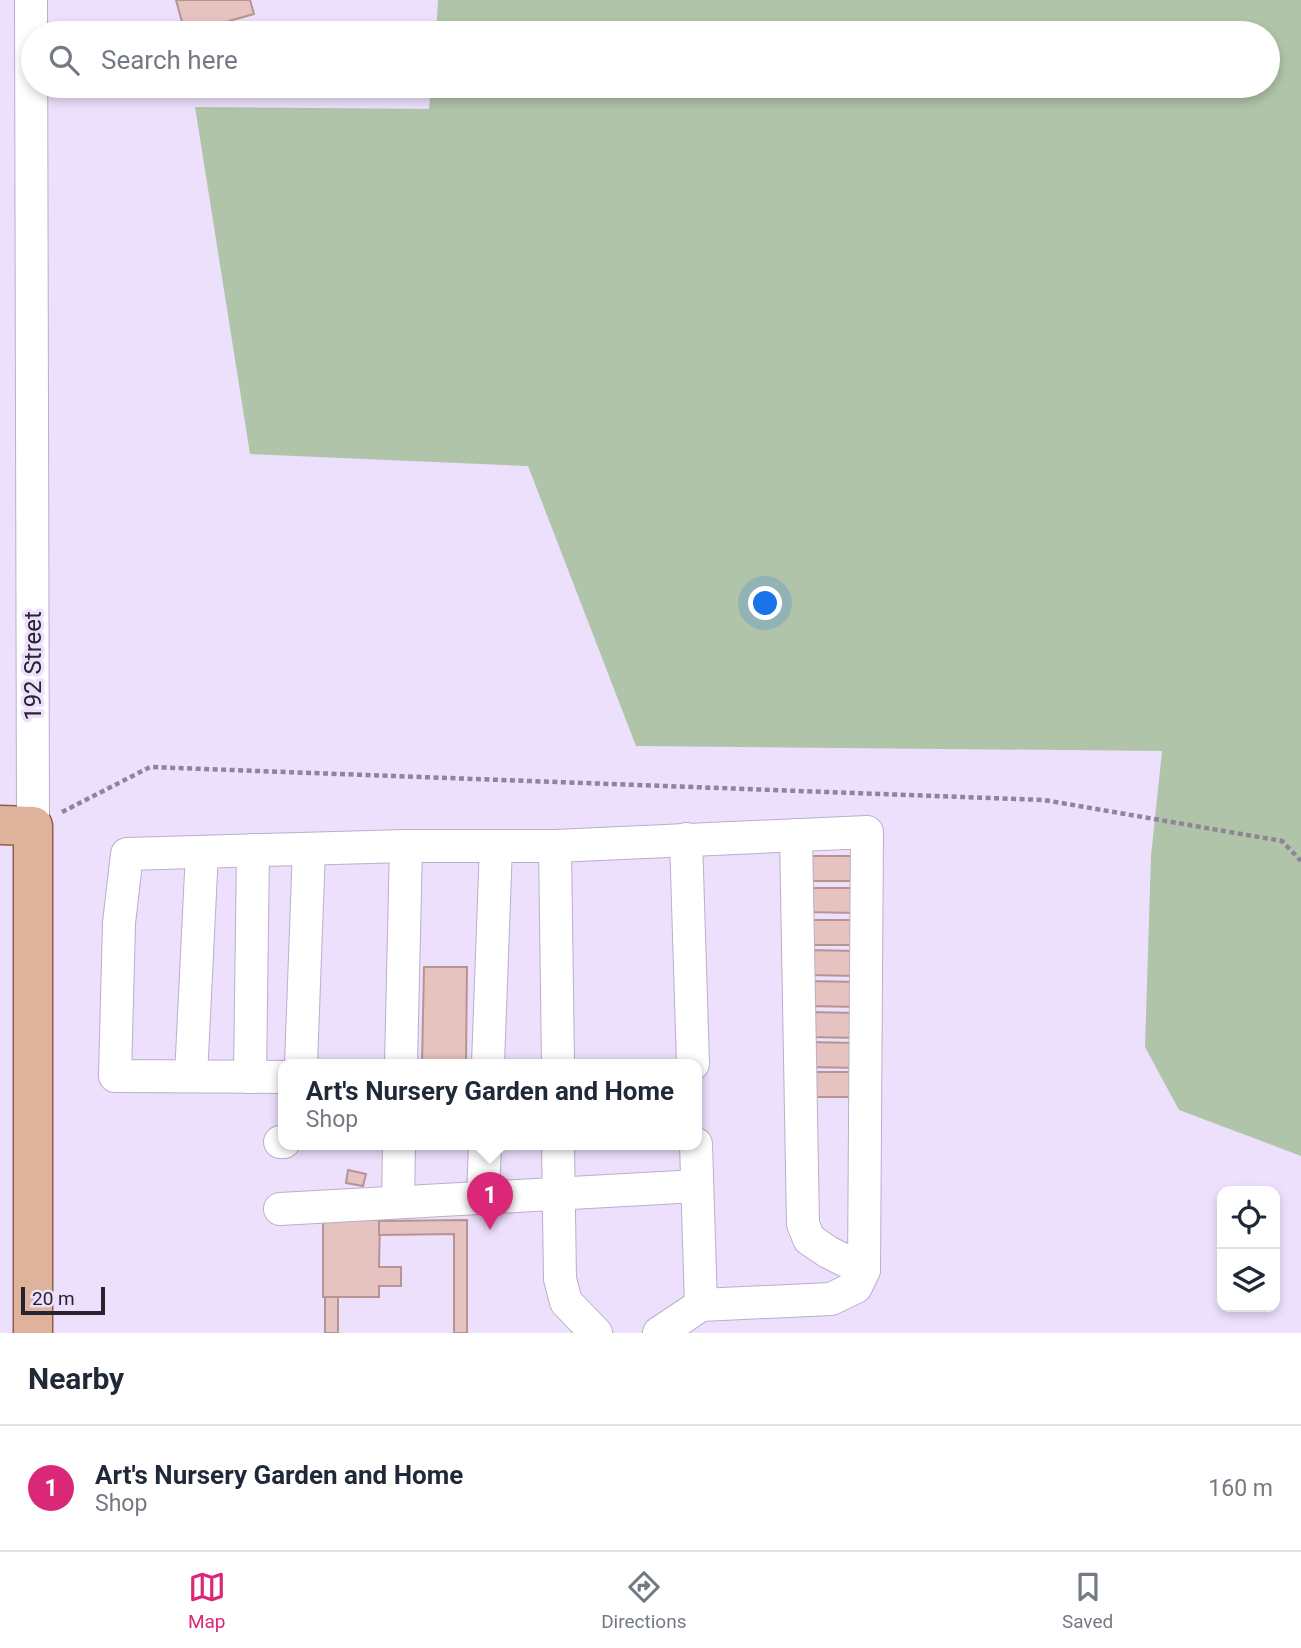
<!DOCTYPE html>
<style>
body{margin:0;font-family:Roboto,sans-serif;background:#f6f6f7;color:#1f2937}
.controls{position:absolute;right:21px;bottom:21px;display:grid;overflow:hidden;border-radius:14px;box-shadow:0 4px 10px #0003}
.controls button{width:63px;height:63px;display:grid;place-items:center;padding:0;border:0;border-bottom:2px solid #e0e1e3;background:#fff;color:#1f2937;font:35px sans-serif}
.scale{position:absolute;left:21px;bottom:18px;width:84px;box-sizing:border-box;padding-left:7px;border:4px solid #28232e;border-top:0;font-size:19px;line-height:24px;white-space:nowrap;color:#28232e;-webkit-text-stroke:5px #ede0fd;paint-order:stroke}
.you{position:absolute;left:766px;top:604px;width:24px;height:24px;margin:-18px;border:5px solid #fff;border-radius:50%;background:#1a73e8;box-shadow:0 0 0 10px #1a73e833}
.badge{display:grid;place-items:center;width:46px;height:46px;border-radius:50%;background:#db2777;color:#fff;font-size:23px;font-weight:700}
.pin{position:absolute;translate:-50% -58px;filter:drop-shadow(0 2px 4px #0008)}
.pin::after{content:'';position:absolute;top:37px;width:24px;height:21px;background:inherit;clip-path:polygon(0 0,100% 0,50% 100%)}
.popup{position:absolute;left:278px;top:1059px;width:424px;height:91px;box-sizing:border-box;display:grid;place-content:center;border-radius:14px;background:#fff;filter:drop-shadow(0 2px 5px #0005);font-size:23px;white-space:nowrap;color:#747a83}
.popup b{font-size:26px;color:#1f2937}
.popup::after{content:'';position:absolute;left:50%;top:100%;margin-left:-14px;border:14px solid transparent;border-top-color:#fff}
.list{margin:0;padding:0;list-style:none}
h2{display:flex;justify-content:space-between;align-items:center;height:91px;margin:0;padding:0 28px;font-size:30px}
h2 small{font-size:23px;font-weight:400;color:#747a83}
.list li{display:grid;grid-template-columns:46px 1fr auto;gap:21px;align-items:center;box-sizing:border-box;height:126px;padding:0 28px;border-top:2px solid #e0e1e3}
.list b{display:block;font-size:26px;white-space:nowrap}
.list p{margin:0;font-size:23px;white-space:nowrap;color:#747a83}
.list em{font-size:23px;font-style:normal;color:#747a83}
.icon{flex:none;width:38px;height:38px;fill:none;stroke:currentColor;stroke-width:2;stroke-linecap:round;stroke-linejoin:round}
.map{position:relative;flex:none;width:1301px;height:1333px;overflow:hidden}
.search{position:absolute;background:#fff;box-shadow:0 4px 10px #0003;left:21px;right:21px;top:21px;height:77px;display:flex;align-items:center;gap:18px;box-sizing:border-box;padding:0 24px;border-radius:38px;color:#747a83;font-size:26px}
.sheet{height:217px;background:#fff}
nav{display:flex;justify-content:space-around;align-items:center;box-sizing:border-box;height:98px;border-top:2px solid #e0e1e3;background:#fff;font-size:19px;color:#747a83}
nav a{display:grid;justify-items:center;gap:4px}
nav .on{color:#db2777}
.map>svg:first-child{display:block}
.green{fill:#b0c4a9}
.building{fill:#e6c2c0;stroke:#b69492;stroke-width:2}
.lines{fill:none;stroke-linecap:round;stroke-linejoin:round}
.minor-casing{stroke:#bbaecb;stroke-width:34}
.major-casing{stroke:#905e49;stroke-width:41}
.path{stroke:#8e8599;stroke-width:4.5;stroke-dasharray:5 3.5;stroke-linecap:butt}
.minor{stroke:#fff;stroke-width:32}
.major{stroke:#deb29b;stroke-width:38}
.labels{text-anchor:middle;stroke-width:7;stroke-linejoin:round;paint-order:stroke}
.street-label{font-size:24px;fill:#28232e;stroke:#ede0fd}
</style>
<div class="map">
<svg width="1301" height="1333" viewBox="0 0 1301 1333">
<rect width="100%" height="100%" fill="#ede0fd"/>
<path class="green" d="M438,0H1301V1156L1179,1110L1145,1047L1151,856L1162,751L636,746L528,466L250,454L195,107L429,109L431,86H1268V33H436Z"/>
<g class="building">
<path d="M176,0H250L254,14L229,21L233,33H185Z"/>
<rect x="807" y="856" width="50" height="25"/>
<path d="M806,888H856V913L806,912Z"/>
<path d="M807,920H857L856,945H806Z"/>
<path d="M807,950L858,951L857,976L807,975Z"/>
<path d="M424,967H467L466,1064H422Z"/>
<path d="M808,981L858,982V1007L808,1006Z"/>
<path d="M809,1012L859,1013V1038L809,1037Z"/>
<path d="M808,1042L858,1043V1068L808,1067Z"/>
<path d="M808,1072H858V1097H807Z"/>
<path d="M348,1170L366,1174L363,1186L346,1183Z"/>
<path d="M323,1220H380L379,1267H401V1286H379V1297H323Z"/>
<path d="M467,1220V1333H454V1234L379,1235V1221Z"/>
<rect x="325" y="1297" width="13" height="36"/>
</g>
<g class="lines">
<defs>
<g id="minor">
<path d="M31,0L33,826"/>
<path d="M796,835L803,1224L809,1239L828,1252L864,1270"/>
<path d="M686,839L693,1064"/>
<path d="M555,846L558,1064"/>
<path d="M301,1064L309,849"/>
<path d="M401,1064L406,846"/>
<path d="M488,1064L496,846"/>
<path d="M191,1076L202,852"/>
<path d="M250,1077L253,850"/>
<path d="M284,1077L115,1076L119,923L127,854L406,846H555L867,832L864,1270L856,1287L831,1299L701,1305L659,1333"/>
<path d="M280,1142H284"/>
<path d="M558,1144L560,1279L566,1302L596,1333"/>
<path d="M696,1144L701,1305"/>
<path d="M483,1198L485,1144"/>
<path d="M398,1202L399,1144"/>
<path d="M280,1209L697,1186"/>
</g>
<path id="major" d="M0,825L33,826V1333"/>
</defs>
<use href="#minor" class="minor-casing"/>
<use href="#major" class="major-casing"/>
<path class="path" d="M62,812L150,767L1044,800L1282,841L1301,861"/>
<use href="#minor" class="minor"/>
<use href="#major" class="major"/>
</g>
<g class="labels">
<g class="street-label">
<text transform="translate(33 666) rotate(-90)" y="8">192 Street</text>
</g>
</g>
</svg>
<div class="controls">
<button><svg class="icon" aria-label="locate" viewBox="0 0 24 24"><circle cx="12" cy="12" r="6"/><path d="M12 2v4M12 18v4M2 12h4M18 12h4"/></svg></button>
<button><svg class="icon" aria-label="layers" viewBox="0 0 24 24"><path d="M12 4l9 5-9 5-9-5zM3 14l9 5 9-5"/></svg></button>
</div>
<div class="scale">20 m</div>
<div class="you"></div>
<div class="pin badge" style="left:490px;top:1230px">1</div>
<div class="popup"><b>Art's Nursery Garden and Home</b>Shop</div>
<div class="search"><svg class="icon" aria-label="search" viewBox="0 0 24 24"><circle cx="10" cy="10" r="6"/><path d="M15 15l6 6"/></svg>Search here</div>
</div>
<section class="sheet">
<h2>Nearby<small></small></h2>
<ul class="list">
<li><span class="badge">1</span><div><b>Art's Nursery Garden and Home</b><p>Shop</p></div><em>160 m</em></li>
</ul>
</section>
<nav>
<a class="on"><svg class="icon" aria-label="map" viewBox="0 0 24 24"><path d="M3 6l6-2 6 2 6-2v14l-6 2-6-2-6 2zM9 4v14M15 6v14"/></svg>Map</a>
<a><svg class="icon" aria-label="directions" viewBox="0 0 24 24"><path d="M12 3l9 9-9 9-9-9zM9 14v-3h6M13 9l2 2-2 2"/></svg>Directions</a>
<a><svg class="icon" aria-label="saved" viewBox="0 0 24 24"><path d="M7 4h10v16l-5-4-5 4z"/></svg>Saved</a>
</nav>
